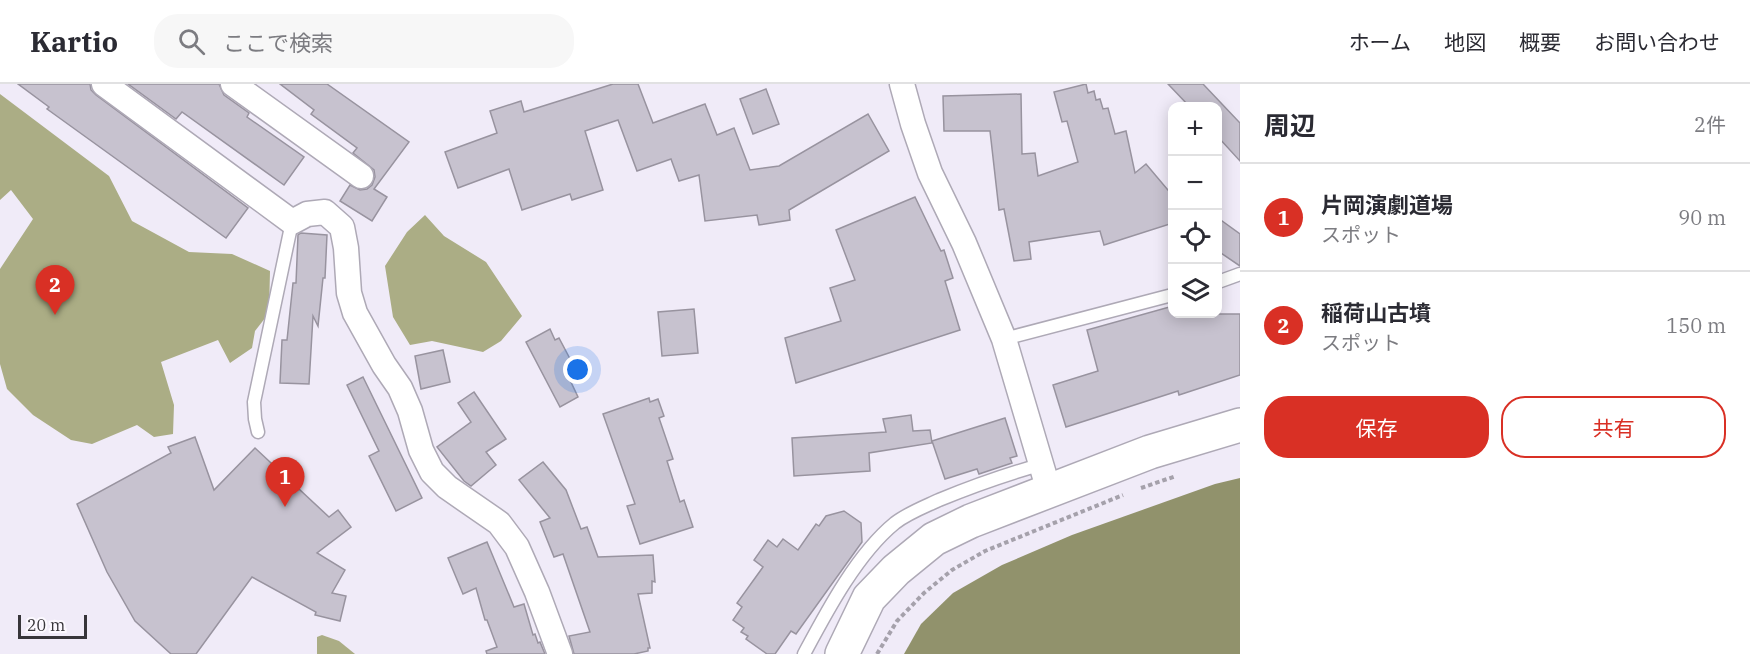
<!DOCTYPE html>
<html lang="ja">
<meta charset="utf-8">
<style>
body{margin:0;font-family:"IBM Plex Serif","Noto Sans JP",serif;background:#f7f7f7;color:#2b2b33}
.controls{position:absolute;right:18px;top:18px;display:grid;overflow:hidden;border-radius:12px;box-shadow:0 3px 15px #0003}
.controls button{width:54px;height:54px;display:grid;place-items:center;padding:0;border:0;border-bottom:2px solid #e1e1e2;background:#fff;color:#2b2b33;font:30px sans-serif}
.scale{position:absolute;left:18px;bottom:15px;width:69px;box-sizing:border-box;padding-left:6px;border:3px solid #37353a;border-top:0;font-size:16px;line-height:21px;white-space:nowrap;color:#37353a;-webkit-text-stroke:4px #fcf9ff;paint-order:stroke}
.you{position:absolute;left:578px;top:286px;width:21px;height:21px;margin:-15px;border:4px solid #fff;border-radius:50%;background:#1a73e8;box-shadow:0 0 0 9px #1a73e833}
.badge{display:grid;place-items:center;width:39px;height:39px;border-radius:50%;background:#d93025;color:#fff;font-size:20px;font-weight:700}
.pin{position:absolute;translate:-50% -50px;filter:drop-shadow(0 2px 3px #0008)}
.pin::after{content:'';position:absolute;top:32px;width:21px;height:18px;background:inherit;clip-path:polygon(0 0,100% 0,50% 100%)}
.list{margin:0;padding:0;list-style:none}
h2{display:flex;justify-content:space-between;align-items:center;height:78px;margin:0;padding:0 24px;font-size:26px}
h2 small{font-size:20px;font-weight:400;color:#7c7c81}
.list li{display:grid;grid-template-columns:39px 1fr auto;gap:18px;align-items:center;box-sizing:border-box;height:108px;padding:0 24px;border-top:2px solid #e1e1e2}
.list b{display:block;font-size:22px;white-space:nowrap}
.list p{margin:0;font-size:20px;white-space:nowrap;color:#7c7c81}
.list em{font-size:20px;font-style:normal;color:#7c7c81}
.actions{display:flex;gap:12px;padding:18px 24px}
.actions a{flex:1;padding:14px 0;border:2px solid #d93025;border-radius:24px;text-align:center;font-size:21px;color:#d93025}
.actions .main{background:#d93025;color:#fff}
.icon{flex:none;width:33px;height:33px;fill:none;stroke:currentColor;stroke-width:2;stroke-linecap:round;stroke-linejoin:round}
.map{position:relative;flex:none;width:1240px;height:570px;overflow:hidden}
header{display:flex;align-items:center;gap:36px;box-sizing:border-box;height:84px;padding:0 30px;background:#fff;border-bottom:2px solid #e1e1e2}
header strong{font-size:28px}
nav{display:flex;gap:33px;margin-inline-start:auto;font-size:21px}
.search{width:420px;height:54px;background:#f7f7f7;display:flex;align-items:center;gap:15px;box-sizing:border-box;padding:0 21px;border-radius:24px;color:#7c7c81;font-size:22px}
main{display:flex}
aside{flex:1;background:#fff}
.map>svg:first-child{display:block}
.forest{fill:#abad85}
.water{fill:#91926c}
.building{fill:#c7c2cf;stroke:#98939f;stroke-width:1.5}
.lines{fill:none;stroke-linecap:round;stroke-linejoin:round}
.lane-casing{stroke:#aea9b6;stroke-width:15}
.street-casing{stroke:#aea9b6;stroke-width:27}
.secondary-casing{stroke:#aea9b6;stroke-width:36}
.path{stroke:#a5a1ab;stroke-width:4;stroke-dasharray:4.5 3;stroke-linecap:butt}
.lane{stroke:#fff;stroke-width:12}
.street{stroke:#fff;stroke-width:24}
.secondary{stroke:#fff;stroke-width:33}
</style>
<header>
<strong>Kartio</strong>
<div class="search"><svg class="icon" aria-label="search" viewBox="0 0 24 24"><circle cx="10" cy="10" r="6"/><path d="M15 15l6 6"/></svg>ここで検索</div>
<nav><a>ホーム</a><a>地図</a><a>概要</a><a>お問い合わせ</a></nav>
</header>
<main>
<div class="map">
<svg width="1240" height="570" viewBox="0 0 1240 570">
<rect width="100%" height="100%" fill="#f0ebf8"/>
<g class="forest">
<path d="M0,10L109,92L132,137L189,168L232,170L270,187L269,229L255,247L252,264L230,279L218,256L161,278L174,321L173,350L154,353L137,341L92,360L71,356L33,331L7,305L0,280V185L33,135L11,106L0,116Z"/>
<path d="M425,131L444,152L486,178L522,232L501,257L483,268L432,257L410,261L393,233L385,182L407,148Z"/>
<path d="M322,551L339,557L355,570H317V553Z"/>
</g>
<path class="water" d="M1240,394V570H904L921,540L953,509L1002,481L1072,451L1215,400Z"/>
<g class="building">
<path d="M18,0H90L91,6L96,11L248,124L226,154L47,25L49,23Z"/>
<path d="M128,0H219L224,11L249,29L247,33L304,73L284,101L182,28L176,35Z"/>
<path d="M280,0H327L409,58L374,105L387,113L372,137L340,117L350,101L360,106L367,105L372,101L375,93L374,86L353,69L357,64L311,30L314,26Z"/>
<path d="M613,0H638L653,39L705,20L717,51L734,44L750,86L779,82L868,30L889,67L789,126L790,136L759,141L757,131L705,137L699,91L679,97L671,75L637,87L618,36L585,47L603,106L572,116L570,110L522,126L509,85L458,104L445,68L497,49L490,27L521,17L524,28Z"/>
<path d="M1086,0L1088,9L1094,7L1096,16L1100,15L1103,25L1108,24L1115,50L1126,47L1135,89L1146,80L1173,112V139L1104,161L1100,147L1029,158L1031,175L1014,177L1004,125L999,126L990,47H944L943,12L1021,10L1022,70L1035,69L1038,92L1078,78L1067,37L1062,38L1054,8Z"/>
<path d="M1168,0H1203L1240,39V77L1218,53V22H1189Z"/>
<path d="M766,5L779,40L753,50L740,15Z"/>
<path d="M915,113L938,161L941,167L944,166L953,194L945,197L960,246L796,299L785,254L841,237L830,204L855,196L836,146Z"/>
<path d="M1218,134L1240,150V182L1218,167Z"/>
<path d="M301,149L327,151L325,194H323L318,242L313,232L309,300L280,299L282,256H287L293,199H296L298,151Z"/>
<path d="M1173,222V230H1240V291L1179,311L1178,307L1066,343L1053,301L1098,287L1087,246Z"/>
<path d="M694,225L698,269L662,272L658,228Z"/>
<path d="M550,245L555,256L559,254L579,292L570,296L578,313L560,323L526,258Z"/>
<path d="M443,266L450,298L421,305L415,272Z"/>
<path d="M363,293L422,414L396,427L369,372L379,367L347,301Z"/>
<path d="M474,308L506,355L486,368L496,381L471,402L464,397L437,363L471,338L458,319Z"/>
<path d="M649,314L650,318L658,315L664,332L659,334L673,375L667,377L680,418L684,416L693,443L640,460L627,422L635,420L603,330Z"/>
<path d="M911,331L913,347L930,346L932,359L869,369L870,387L794,392L792,354L886,348L883,335Z"/>
<path d="M1005,334L1017,372L1010,374L1012,379L979,390L977,385L945,395L932,357Z"/>
<path d="M195,353L214,406L255,364L329,433L338,426L351,443L317,469L345,486L332,509L346,512L340,537L315,531L316,528L252,493L196,570H171L135,537L107,488L77,420L171,369L168,363Z"/>
<path d="M543,378L566,406L581,445L587,443L598,473L653,471L655,498L652,497V509L638,510L650,564H648V567L634,570H574L569,552L590,548L563,470L554,473L540,438L550,434L519,396Z"/>
<path d="M844,427L861,439L862,458L796,550L791,547L775,570H767L746,555L748,552L741,548L744,544L733,536L742,523L737,519L763,483L754,476L768,456L777,463L783,455L798,466L816,440L819,442L826,432Z"/>
<path d="M487,458L514,523L524,520L533,551L535,550L538,559L540,558L545,570H487L486,567L497,563L487,536H485L476,504L463,510L448,474Z"/>
</g>
<g class="lines">
<defs>
<g id="lane">
<path d="M1218,198L1240,190"/>
<path d="M1004,255L1172,211"/>
<path d="M258,348L255,335L254,318L292,138"/>
<path d="M804,570C827,527 857,470 895,439C908,429 924,423 939,416C973,402 1007,390 1043,380"/>
</g>
<g id="street">
<path d="M104,0L292,138L307,130L325,128L342,143L346,164L349,209L355,229L384,281L400,304L410,327L421,366L432,388L447,403L499,439L517,463L537,508L560,570"/>
<path d="M233,0L361,92"/>
<path d="M902,0L913,40L930,89L964,159L1004,255L1049,407"/>
</g>
<path id="secondary" d="M842,570L869,514L896,486L934,455L971,437L1150,368L1240,341"/>
</defs>
<use href="#lane" class="lane-casing"/>
<use href="#street" class="street-casing"/>
<use href="#secondary" class="secondary-casing"/>
<g class="path">
<path d="M1141,404L1176,392"/>
<path d="M877,570L897,537L924,509L952,486L985,467L1123,411"/>
</g>
<use href="#lane" class="lane"/>
<use href="#street" class="street"/>
<use href="#secondary" class="secondary"/>
</g>
</svg>
<div class="controls">
<button>+</button>
<button>−</button>
<button><svg class="icon" aria-label="locate" viewBox="0 0 24 24"><circle cx="12" cy="12" r="6"/><path d="M12 2v4M12 18v4M2 12h4M18 12h4"/></svg></button>
<button><svg class="icon" aria-label="layers" viewBox="0 0 24 24"><path d="M12 4l9 5-9 5-9-5zM3 14l9 5 9-5"/></svg></button>
</div>
<div class="scale">20 m</div>
<div class="you"></div>
<div class="pin badge" style="left:285px;top:423px">1</div>
<div class="pin badge" style="left:55px;top:231px">2</div>
</div>
<aside>
<h2>周辺<small>2件</small></h2>
<ul class="list">
<li><span class="badge">1</span><div><b>片岡演劇道場</b><p>スポット</p></div><em>90 m</em></li>
<li><span class="badge">2</span><div><b>稲荷山古墳</b><p>スポット</p></div><em>150 m</em></li>
</ul>
<div class="actions"><a class="main">保存</a><a>共有</a></div>
</aside>
</main>
